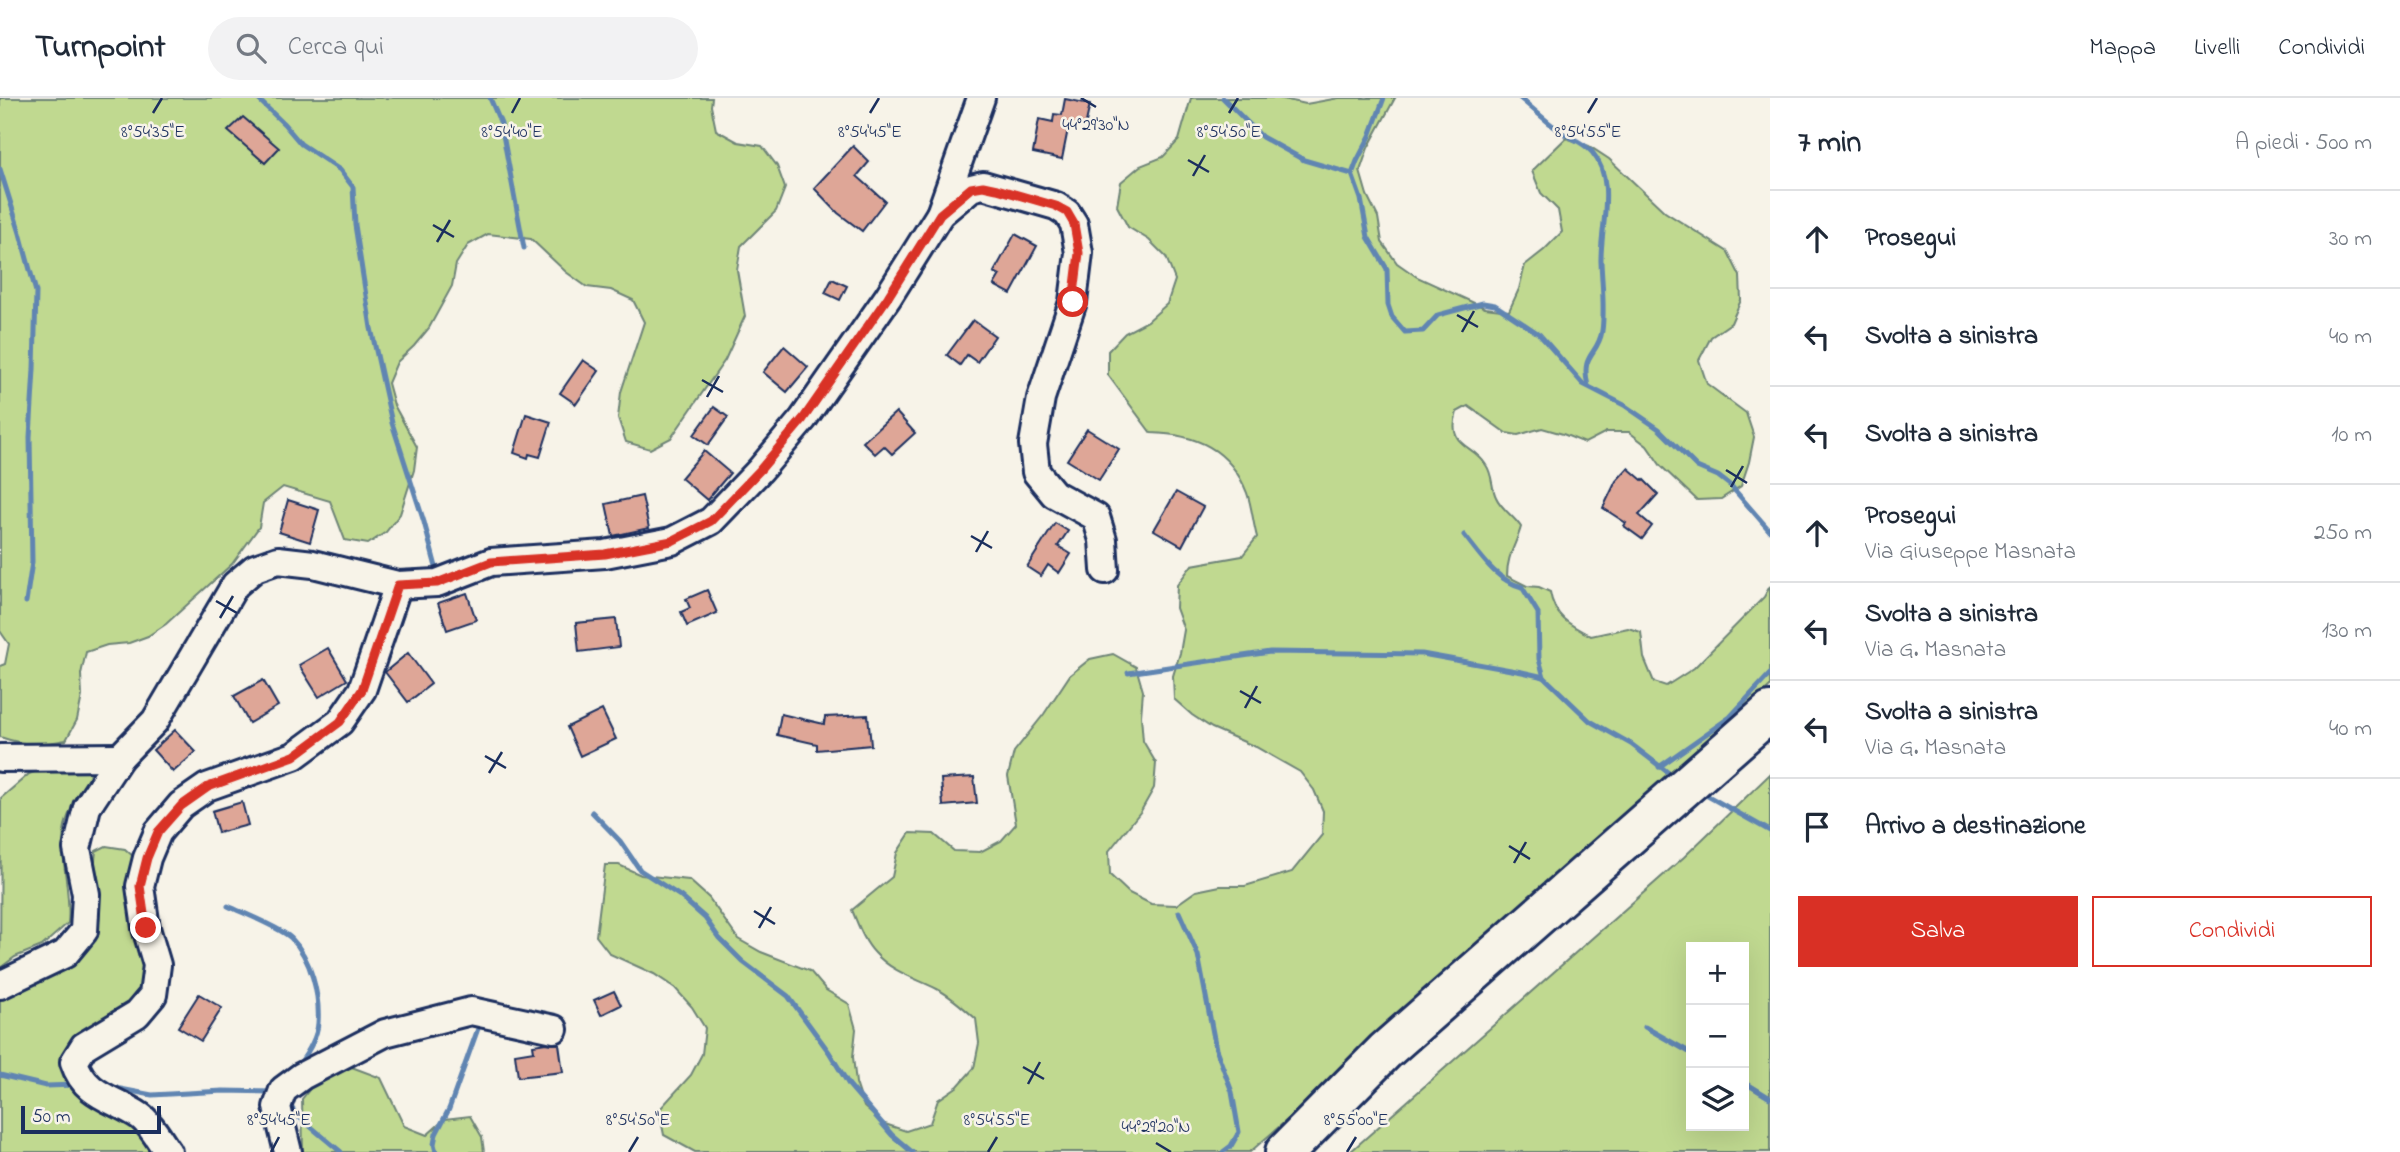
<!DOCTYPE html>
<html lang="it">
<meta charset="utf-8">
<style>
:root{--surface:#fff;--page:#f2f2f3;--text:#1f2937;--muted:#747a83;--line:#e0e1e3;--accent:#d93025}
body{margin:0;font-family:"Indie Flower",sans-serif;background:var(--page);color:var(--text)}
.controls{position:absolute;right:21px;bottom:21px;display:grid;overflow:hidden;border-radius:0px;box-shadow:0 7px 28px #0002}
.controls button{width:63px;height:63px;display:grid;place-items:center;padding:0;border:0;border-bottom:2px solid var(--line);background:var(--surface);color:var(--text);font:35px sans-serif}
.scale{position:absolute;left:21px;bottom:18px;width:140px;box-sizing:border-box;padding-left:7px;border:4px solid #1b2f5e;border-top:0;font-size:19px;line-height:24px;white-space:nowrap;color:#1b2f5e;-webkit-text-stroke:5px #f7f3e8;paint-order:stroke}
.stop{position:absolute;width:21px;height:21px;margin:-16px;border:5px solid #d93025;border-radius:50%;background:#fff}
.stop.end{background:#d93025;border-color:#fff;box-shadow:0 2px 7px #0008}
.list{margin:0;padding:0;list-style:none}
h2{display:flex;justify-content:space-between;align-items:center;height:91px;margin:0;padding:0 28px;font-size:30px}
h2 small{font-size:23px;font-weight:400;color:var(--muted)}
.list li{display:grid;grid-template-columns:46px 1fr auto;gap:21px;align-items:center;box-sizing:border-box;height:98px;padding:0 28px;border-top:2px solid var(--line)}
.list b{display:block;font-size:26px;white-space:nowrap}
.list p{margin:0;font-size:23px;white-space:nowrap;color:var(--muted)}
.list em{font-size:23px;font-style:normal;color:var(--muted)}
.actions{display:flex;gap:14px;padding:21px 28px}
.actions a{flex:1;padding:16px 0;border:2px solid var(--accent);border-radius:0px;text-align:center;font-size:24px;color:var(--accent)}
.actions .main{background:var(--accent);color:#fff}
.icon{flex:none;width:38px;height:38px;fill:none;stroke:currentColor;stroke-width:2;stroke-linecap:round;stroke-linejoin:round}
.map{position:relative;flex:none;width:1770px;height:1054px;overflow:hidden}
header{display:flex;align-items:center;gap:42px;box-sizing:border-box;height:98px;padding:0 35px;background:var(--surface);border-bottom:2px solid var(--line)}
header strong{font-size:33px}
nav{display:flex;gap:38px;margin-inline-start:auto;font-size:24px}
.search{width:490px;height:63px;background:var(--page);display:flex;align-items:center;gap:18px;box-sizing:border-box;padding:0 24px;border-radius:38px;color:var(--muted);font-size:26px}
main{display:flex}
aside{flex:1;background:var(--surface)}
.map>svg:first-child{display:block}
.green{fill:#c0d990;stroke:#6e8477;stroke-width:2;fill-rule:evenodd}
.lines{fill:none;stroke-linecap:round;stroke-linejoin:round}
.stream{stroke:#6185b2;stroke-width:5}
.building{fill:#dea697;stroke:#1b2f5e;stroke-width:2}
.minor-casing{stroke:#1b2f5e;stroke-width:32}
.highway-casing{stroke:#1b2f5e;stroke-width:44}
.minor{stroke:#f7f3e8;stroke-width:26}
.highway{stroke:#f7f3e8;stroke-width:38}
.route{stroke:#d93025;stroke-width:9}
.ticks{fill:none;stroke:#1b2f5e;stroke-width:2.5}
.ticks-label{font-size:18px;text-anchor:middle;fill:#1b2f5e;stroke:#f7f3e8;stroke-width:5;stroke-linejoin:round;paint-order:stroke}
</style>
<header>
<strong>Turnpoint</strong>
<div class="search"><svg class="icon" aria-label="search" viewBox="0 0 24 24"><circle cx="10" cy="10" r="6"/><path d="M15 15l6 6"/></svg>Cerca qui</div>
<nav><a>Mappa</a><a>Livelli</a><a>Condividi</a></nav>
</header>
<main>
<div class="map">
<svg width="1770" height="1054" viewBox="0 0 1770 1054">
<rect width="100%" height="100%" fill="#f7f3e8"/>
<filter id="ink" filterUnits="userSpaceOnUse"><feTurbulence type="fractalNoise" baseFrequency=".0143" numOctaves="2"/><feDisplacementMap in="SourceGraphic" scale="14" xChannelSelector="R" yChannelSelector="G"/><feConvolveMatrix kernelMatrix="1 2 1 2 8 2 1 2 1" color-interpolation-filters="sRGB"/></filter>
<g filter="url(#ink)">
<g class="green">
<path d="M0,0h712l-1,8 5,24 22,12 24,4 15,20 8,22 -9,23 -35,35 -4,24 8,46 -20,44 -54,78 -21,11 -24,-7 -8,-24 3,-26 23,-70 -11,-22 -22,-10 -24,-3 -21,-15 -35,-33 -43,-5 -20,11 -12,19 -4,22 -23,42 -15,18 -17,16 -9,21 6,22 23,42 -3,23 -14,44 -14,18 -18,12 -23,-4 -15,-39 -47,-14 -20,16 -4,24 -27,37 -66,60 -18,12 -19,7 -22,2 -21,7 -5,22 1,22 -5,24 -11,20c-28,5 -39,6 -66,-3v-71l5,-2 4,-20 -9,-13z"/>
<path d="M1191,0h87l28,6 33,-6h56l-27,50 -8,23 7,24 11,22 4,25 15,21 20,14 68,31 24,3 10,-22 6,-24 19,-15 18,-18 -4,-22 -17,-17 -9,-22 34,-33 23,8 20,13 56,53 63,40 12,24 1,24 -10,23 -20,14 -12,23 8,24 39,29 8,24 -5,25 -8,24 -20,13 -24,1 -36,-34 -14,-20 -18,-14h-23l-21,11 -22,-9 -21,-6 -24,7 -12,-2 -38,-27 -11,6c-11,36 16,31 29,53 7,10 5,22 10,32 5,12 18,19 25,30 -5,18 -14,28 -14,49l20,10 12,1 11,5c4,25 20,33 41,44l37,-8 13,4 3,26 10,24 12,4 28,-18 70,-71 6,-11v101l-163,155 -357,310h-555l-31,-17 -5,-25 32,-35 11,-21 3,-26 -13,-21 -17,-19 -21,-14 -44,-20 -14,-18 9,-71h14l22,10 48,5 20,18 29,41 23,13 49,19 16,19 23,14 7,25 -3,28 3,26 8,24 18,16 24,8 24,-8 8,-23 20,-14 16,-18 5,-25 -3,-24c-12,-11 -25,-23 -39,-30 -22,-11 -45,-17 -62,-36 -11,-11 -17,-29 -23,-43l40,-33 5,-24 13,-20 24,1 20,17 26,1 21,-11 15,-17 -8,-48 6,-24 30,-38 26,-39 20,-16 23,-5 23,13 7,24 -2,25 2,25 13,22 -2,25 -13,23 -32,40 1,24 19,18 22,11 25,1 20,-14 24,-5h25l47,-14 30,-37 1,-24 -9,-21 -14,-18 -44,-25 -44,-19 -20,-13 -18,-16 -1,-23 7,-23 4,-23 -8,-22 1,-23 15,-20 50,-9 15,-19c-4,-14 -5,-30 -10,-44 -17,-44 -51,-59 -96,-60l-43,-58v-24l17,-18 23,-12 19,-17 8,-24 -9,-23 -17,-17 -21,-13 -11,-21 4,-24 19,-16 23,-9 16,-17z"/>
<path d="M91,671l-1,7c-8,14 -18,28 -23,43 -11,30 5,72 1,104l-26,23 -27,11 -15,11 1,-170 28,-24 11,-4z"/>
<path d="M1770,676v378h-420l334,-295zM1691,849h53v179h-53z"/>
<polygon points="106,748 125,751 135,760 150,870 140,892 126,910 68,962 143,1033 157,1054 0,1054 0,902 86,848 96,753"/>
<polygon points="349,968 381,980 404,1028 427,1037 445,1021 470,1018 482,1039 484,1054 303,1054 302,1001 317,982"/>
</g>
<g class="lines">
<g class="stream">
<polyline points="257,0 284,26 301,46 340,72 353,89 355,127 371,230 392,325 424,424 436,469"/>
<polyline points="490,0 501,26 524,150"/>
<polyline points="1223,0 1262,39 1304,62 1352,76"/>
<polyline points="1384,0 1370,38 1357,63 1352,76 1361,101 1368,139 1387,171 1388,207 1392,219 1405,234 1423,233 1438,217 1483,205 1495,207 1539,236 1583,286 1624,307 1659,331 1697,369 1718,378 1731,388 1770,433"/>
<path d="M1520,0c13,11 27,24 41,34 11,7 22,10 31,20 25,29 8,76 9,110 1,23 4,46 1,69 -4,25 -22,22 -14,55"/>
<polyline points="0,71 20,135 36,194 34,271 30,339 32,464 26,504"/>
<path d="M1464,437c17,21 31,45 58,52l16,26 1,46 5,18"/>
<polyline points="1128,575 1270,554 1422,556 1522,574 1544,579 1590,623 1631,646 1670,676"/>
<polyline points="1659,669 1730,619 1770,576"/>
<polyline points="1706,697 1770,733"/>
<polyline points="592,714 620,743 640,772 680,798 705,820 719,840 743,864 788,898 829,954 849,987 892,1037 912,1054"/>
<path d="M228,808c17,8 51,21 63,32 20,20 29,57 27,85 -1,16 -11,31 -20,43"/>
<polyline points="1179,814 1198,857 1216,951 1232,994 1239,1034 1231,1048 1223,1054"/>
<polyline points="1645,929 1691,955"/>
<polyline points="0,977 46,988 76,987"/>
<polyline points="1744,984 1770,1000"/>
<polyline points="110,989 152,997 223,993 274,994"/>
<polyline points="287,1004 298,1018 341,1054"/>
<polyline points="436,1054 434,1046 436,1036 449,1011 480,925 478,922"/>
</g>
</g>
<g class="building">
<polygon points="1065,1 1090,6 1085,29 1069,26 1062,61 1033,55 1039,21 1053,24 1054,16 1062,17"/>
<polygon points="243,19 279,50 265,65 228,33"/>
<polygon points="853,48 869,64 857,78 885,103 862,133 838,115 814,90"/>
<polygon points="1015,136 1037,148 1011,196 994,187 1000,177 994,174"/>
<polygon points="832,181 847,188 840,202 825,195"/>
<polygon points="973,222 995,238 977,264 967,257 960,267 947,257"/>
<polygon points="784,248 808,269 787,294 763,274"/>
<polygon points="583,262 599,273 576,306 560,295"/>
<polygon points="714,309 728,319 708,347 694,337"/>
<polygon points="896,314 915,335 892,356 884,348 875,356 863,344"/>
<polygon points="526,316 551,324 540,359 529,356 528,360 514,355"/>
<polygon points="1087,331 1119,351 1099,382 1067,362"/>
<polygon points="704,353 730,375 707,402 681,380"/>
<polygon points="1628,370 1642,382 1643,381 1658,396 1639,417 1652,428 1642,441 1624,428 1626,425 1603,410 1616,383"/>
<polygon points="1176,394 1203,409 1182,448 1154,432"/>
<polygon points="642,398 649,430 613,438 606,406"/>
<polygon points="288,402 319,412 310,444 279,434"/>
<polygon points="1055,425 1068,433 1058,448 1071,456 1059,475 1048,467 1041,478 1027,469"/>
<polygon points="707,492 717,515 687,528 681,514 690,510 686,501"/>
<polygon points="467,495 476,522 447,532 438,505"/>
<polygon points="616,521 619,549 579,554 576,525"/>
<polygon points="328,550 347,582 319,599 299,567"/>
<polygon points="408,555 431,586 408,604 385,574"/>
<polygon points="263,582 278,608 249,625 234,598"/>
<polygon points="602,612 616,641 580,658 567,629"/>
<polygon points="781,616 824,626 825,619 868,617 871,647 817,652 817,646 777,637"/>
<polygon points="175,632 196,654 173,674 153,652"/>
<polygon points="974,679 977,705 943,708 941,681"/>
<polygon points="242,704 248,727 218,735 212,713"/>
<polygon points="614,893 621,907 601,917 594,902"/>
<polygon points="199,896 222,910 201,943 178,929"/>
<polygon points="546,945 559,946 563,974 518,979 515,956 534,953 533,947"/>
</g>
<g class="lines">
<g class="minor-casing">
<g id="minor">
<polyline points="940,116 971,90 983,87 1056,108 1067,115 1074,126 1079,155 1073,204 1041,300 1033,346 1036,374 1054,396 1096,419 1103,442 1105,472"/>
<polyline points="0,660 120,659"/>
<polyline points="0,887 65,856 84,833 86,796 77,751 87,709 120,659 155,623 235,487 255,470 278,462 313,466 398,487 437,485 491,464 605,456 672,443 711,423 760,372 803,321 888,199 940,116 981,0"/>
<path d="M168,1054c-8,-11 -17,-28 -28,-36 -27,-18 -55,-20 -66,-54l10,-16 53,-32 16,-19 4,-30 -11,-37 -6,-42 7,-28 11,-26 23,-27 26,-18 87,-31 46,-34 22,-32 36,-105"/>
<polyline points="288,1054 277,1009 283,992 302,978 385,935 471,913 554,931"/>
</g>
</g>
<g class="highway-casing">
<polyline id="highway" points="1285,1054 1385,953 1770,614"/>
</g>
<use href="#minor" class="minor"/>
<use href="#highway" class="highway"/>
</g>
</g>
<g class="lines" filter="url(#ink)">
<polyline class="route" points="146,830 140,788 147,760 158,734 181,708 208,689 294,658 340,624 362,592 398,487 437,485 491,464 605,456 672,443 711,423 760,372 803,321 888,199 940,116 971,90 983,88 997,91 1056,108 1067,114 1074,126 1079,155 1073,204"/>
</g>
<path class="ticks" d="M1081,0l15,9M153,15l9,-15M512,15l8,-15M870,15l9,-15M1229,15l9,-15M1588,15l9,-15M1188,62l21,12M1193,78l12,-21M433,127l21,12M437,144l13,-22M1457,217l21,12M1462,234l12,-21M702,282l21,12M707,299l12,-21M1726,372l21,13M1731,389l12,-21M971,438l21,12M976,454l12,-21M216,503l21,12M220,520l13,-22M1240,593l21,12M1245,610l12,-22M485,658l21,12M489,675l13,-21M1509,748l21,13M1514,765l12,-21M754,813l21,13M759,830l12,-21M1023,969l21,12M1028,986l12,-22M1156,1045l15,9M271,1054l8,-15M629,1054l9,-15M988,1054l9,-15M1347,1054l9,-15"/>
<g class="ticks-label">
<text x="1096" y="32">44°29'30"N</text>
<text x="153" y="39">8°54'35"E</text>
<text x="512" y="39">8°54'40"E</text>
<text x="870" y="39">8°54'45"E</text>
<text x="1229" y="39">8°54'50"E</text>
<text x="1588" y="39">8°54'55"E</text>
<text x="279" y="1027">8°54'45"E</text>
<text x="638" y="1027">8°54'50"E</text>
<text x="997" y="1027">8°54'55"E</text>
<text x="1356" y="1027">8°55'00"E</text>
<text x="1156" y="1034">44°29'20"N</text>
</g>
</svg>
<div class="controls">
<button>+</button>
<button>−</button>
<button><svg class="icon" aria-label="layers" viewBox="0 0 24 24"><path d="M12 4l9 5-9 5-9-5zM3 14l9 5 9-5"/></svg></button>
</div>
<div class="scale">50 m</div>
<div class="stop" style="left:1073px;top:204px"></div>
<div class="stop end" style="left:146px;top:830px"></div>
</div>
<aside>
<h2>7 min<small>A piedi · 500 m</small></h2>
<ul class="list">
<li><svg class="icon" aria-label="ahead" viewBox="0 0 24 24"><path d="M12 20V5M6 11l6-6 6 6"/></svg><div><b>Prosegui</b></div><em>30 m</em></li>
<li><svg class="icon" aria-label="left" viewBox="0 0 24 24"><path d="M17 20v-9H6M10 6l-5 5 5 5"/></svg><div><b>Svolta a sinistra</b></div><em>40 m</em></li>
<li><svg class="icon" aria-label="left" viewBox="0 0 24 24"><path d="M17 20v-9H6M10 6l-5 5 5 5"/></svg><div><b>Svolta a sinistra</b></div><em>10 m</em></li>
<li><svg class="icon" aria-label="ahead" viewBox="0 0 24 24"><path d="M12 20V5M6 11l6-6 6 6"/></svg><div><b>Prosegui</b><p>Via Giuseppe Masnata</p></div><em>250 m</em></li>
<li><svg class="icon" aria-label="left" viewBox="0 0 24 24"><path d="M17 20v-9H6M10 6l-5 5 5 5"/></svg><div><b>Svolta a sinistra</b><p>Via G. Masnata</p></div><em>130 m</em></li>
<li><svg class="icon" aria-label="left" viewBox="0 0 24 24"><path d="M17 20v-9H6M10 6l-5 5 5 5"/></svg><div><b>Svolta a sinistra</b><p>Via G. Masnata</p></div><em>40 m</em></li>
<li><svg class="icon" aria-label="arrive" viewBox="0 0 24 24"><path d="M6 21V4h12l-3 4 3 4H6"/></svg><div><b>Arrivo a destinazione</b></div></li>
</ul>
<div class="actions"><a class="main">Salva</a><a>Condividi</a></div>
</aside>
</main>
